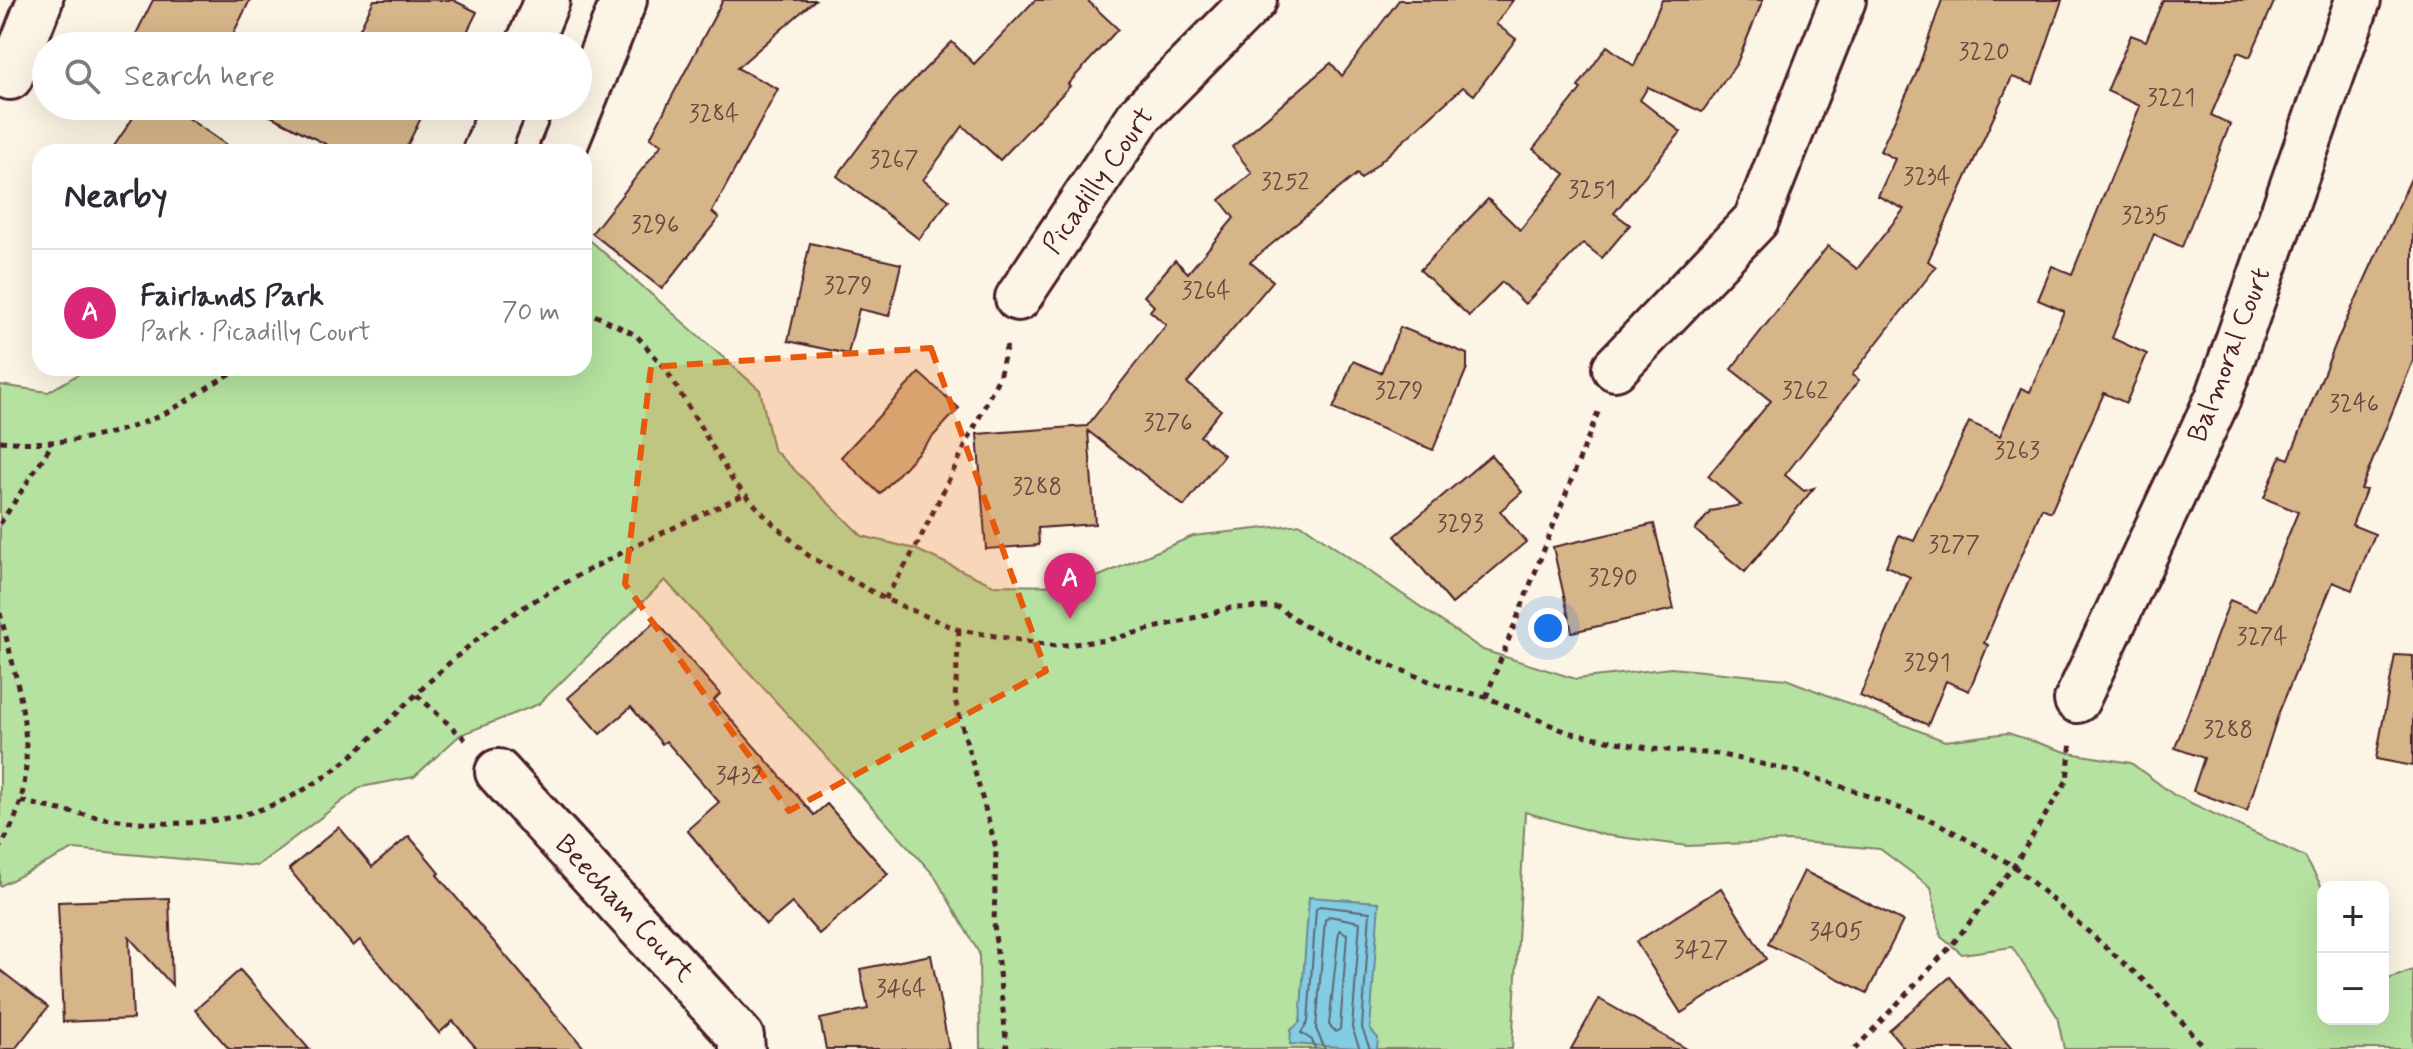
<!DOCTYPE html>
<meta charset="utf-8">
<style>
:root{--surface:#fff;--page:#f7f7f7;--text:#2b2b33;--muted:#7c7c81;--line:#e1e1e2;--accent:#db2777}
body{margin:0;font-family:Mynerve,sans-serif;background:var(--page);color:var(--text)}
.controls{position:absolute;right:24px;bottom:24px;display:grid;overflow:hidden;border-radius:16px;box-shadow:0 8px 32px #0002}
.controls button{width:72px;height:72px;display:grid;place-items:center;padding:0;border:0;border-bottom:2px solid var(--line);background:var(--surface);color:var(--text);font:40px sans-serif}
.you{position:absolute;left:1548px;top:628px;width:28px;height:28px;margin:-20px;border:6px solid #fff;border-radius:50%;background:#1a73e8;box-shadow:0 0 0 12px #1a73e833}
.badge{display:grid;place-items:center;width:52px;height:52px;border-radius:50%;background:var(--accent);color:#fff;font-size:26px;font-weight:700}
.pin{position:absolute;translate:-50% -66px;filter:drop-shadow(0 2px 4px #0008)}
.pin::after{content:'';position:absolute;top:42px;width:28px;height:24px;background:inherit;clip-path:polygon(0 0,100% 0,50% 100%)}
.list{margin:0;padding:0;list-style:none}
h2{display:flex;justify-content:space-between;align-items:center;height:104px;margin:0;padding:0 32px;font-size:34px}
h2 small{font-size:26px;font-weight:400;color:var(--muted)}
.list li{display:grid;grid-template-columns:52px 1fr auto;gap:24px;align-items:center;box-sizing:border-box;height:128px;padding:0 32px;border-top:2px solid var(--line)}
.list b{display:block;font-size:30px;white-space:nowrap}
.list p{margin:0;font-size:26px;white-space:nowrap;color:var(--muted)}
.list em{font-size:26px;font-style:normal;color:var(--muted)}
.icon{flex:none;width:44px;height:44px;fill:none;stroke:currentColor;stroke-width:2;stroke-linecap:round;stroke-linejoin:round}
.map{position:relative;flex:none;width:2413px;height:1049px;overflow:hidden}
.search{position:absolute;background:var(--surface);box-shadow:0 8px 32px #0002;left:32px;top:32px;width:560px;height:88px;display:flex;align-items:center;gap:20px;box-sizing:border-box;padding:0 28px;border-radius:44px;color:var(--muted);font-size:30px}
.panel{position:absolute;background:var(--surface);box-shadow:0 8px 32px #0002;left:32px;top:144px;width:560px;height:232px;border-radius:24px}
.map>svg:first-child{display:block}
.green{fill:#b5e2a0;stroke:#808066;stroke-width:2}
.water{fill:#82cde3;stroke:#6c8799;stroke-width:2}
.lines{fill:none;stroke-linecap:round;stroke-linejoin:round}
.shore{stroke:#606575;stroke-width:2}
.building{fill:#d6b689;stroke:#4a1f2b;stroke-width:2}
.street-casing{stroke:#4a1f2b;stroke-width:50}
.path{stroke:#4a1f2b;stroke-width:5;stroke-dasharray:6 6;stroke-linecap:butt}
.street{stroke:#fcf5e5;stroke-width:44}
.marked{fill:#e8590c;fill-opacity:0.2;stroke:#e8590c;stroke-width:6;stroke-dasharray:16 10;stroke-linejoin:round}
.labels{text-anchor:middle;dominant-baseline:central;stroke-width:8;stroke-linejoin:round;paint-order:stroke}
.number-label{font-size:24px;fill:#6d4542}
.street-label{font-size:28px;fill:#4a1f2b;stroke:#fcf5e5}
</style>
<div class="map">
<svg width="2413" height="1049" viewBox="0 0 2413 1049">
<rect width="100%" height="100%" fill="#fcf5e5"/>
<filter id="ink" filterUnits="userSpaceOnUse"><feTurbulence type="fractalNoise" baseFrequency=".0125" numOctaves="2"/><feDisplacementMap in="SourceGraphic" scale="16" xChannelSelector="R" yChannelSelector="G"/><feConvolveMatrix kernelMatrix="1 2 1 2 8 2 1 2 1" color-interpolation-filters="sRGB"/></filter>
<g filter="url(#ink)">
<polygon class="green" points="584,235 760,390 773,449 862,536 915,549 993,585 1076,586 1193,536 1301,524 1483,650 1576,679 1671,668 1786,679 1945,741 2008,733 2069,753 2131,763 2174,795 2305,857 2323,889 2323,1019 2383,1019 2383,981 2413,970 2413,1049 2064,1049 2057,1016 2012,947 1962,954 1941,937 1931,887 1880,849 1788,841 1688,846 1604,835 1525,812 1512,1049 980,1049 979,953 934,875 665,580 539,704 460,735 414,777 361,787 257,866 74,849 0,886 0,385 48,392 89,368 584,368"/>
<polygon class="water" points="1309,897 1379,902 1370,1029 1378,1038 1377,1049 1290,1044 1291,1030 1300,1022"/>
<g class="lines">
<g class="shore">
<polygon points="1339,930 1347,934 1340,1029 1336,1032 1329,1025"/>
<polyline points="1315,1049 1312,1040 1301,1033 1308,1022 1316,909 1320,906 1370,912 1362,1028 1370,1049"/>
<polyline points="1325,1049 1316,1029 1325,920 1329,916 1360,922 1352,1028 1360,1049"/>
</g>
</g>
<g class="building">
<polygon points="153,0 250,0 227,46 130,46"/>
<polygon points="374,0 453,0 477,12 460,46 351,46"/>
<polygon points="723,0 815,0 737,68 778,89 712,212 719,218 662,289 592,233 662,144 650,138"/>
<polygon points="1035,0 1087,0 1118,29 1068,84 1070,86 1000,160 963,126 923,180 949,200 919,239 837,176 894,100 952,42 974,64"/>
<polygon points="1399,0 1513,0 1496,24 1516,39 1474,95 1463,87 1361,179 1357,174 1250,262 1273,281 1187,383 1221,410 1200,436 1224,455 1184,506 1088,431 1095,524 1038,528 1039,545 986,549 977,434 1087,426 1166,325 1150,311 1154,306 1144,296 1175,260 1188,273 1234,218 1220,200 1252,173 1232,147 1331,63 1342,76"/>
<polygon points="1662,0 1763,0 1737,63 1702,112 1648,87 1640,100 1681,132 1614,213 1630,225 1602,258 1583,243 1525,304 1502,282 1469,316 1420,270 1488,199 1520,230 1565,174 1533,149 1581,89 1578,87 1607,46 1634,66"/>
<polygon points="1942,0 2062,0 2033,84 2012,77 1928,261 1936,267 1852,375 1859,380 1785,475 1804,491 1814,488 1745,572 1695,530 1711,511 1741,505 1708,476 1771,401 1731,369 1828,246 1857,269 1904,209 1878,196 1895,159 1880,151 1916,74"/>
<polygon points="2163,0 2275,0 2250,57 2238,52 2211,115 2230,124 2182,247 2154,234 2112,338 2147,354 2126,403 2104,393 2051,512 2042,508 1984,643 1988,645 1969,691 1946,681 1928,725 1860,696 1910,577 1886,566 1899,535 1914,541 1969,422 2000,436 2021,388 2030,392 2064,311 2038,300 2052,266 2072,274 2140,106 2107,91 2131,35 2146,41"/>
<polygon points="141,106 170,106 237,152 110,152"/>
<polygon points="251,106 427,106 404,152 341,152"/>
<polygon points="2413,174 2413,361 2361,489 2366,490 2352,525 2375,534 2352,590 2333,582 2279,712 2247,811 2193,791 2204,758 2175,748 2230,600 2256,611 2270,580 2298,512 2264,498 2281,456 2289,459 2336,343"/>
<polygon points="810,243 901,264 889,316 859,309 848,354 788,341"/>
<polygon points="1400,327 1467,354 1467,368 1433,450 1333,409 1353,361 1381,373"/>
<polygon points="919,373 959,408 880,494 841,457"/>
<polygon points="1491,455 1522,492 1500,511 1526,542 1452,604 1395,536"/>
<polygon points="1654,524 1674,609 1572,632 1553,547"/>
<polygon points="656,621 720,694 714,700 814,815 827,804 888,874 819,934 792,903 766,925 687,830 719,802 666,741 662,744 631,707 600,734 568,698"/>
<polygon points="2395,655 2413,656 2413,766 2376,759"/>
<polygon points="339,827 372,867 409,836 440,873 437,875 585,1049 477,1049 453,1021 439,1033 360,940 353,946 289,869"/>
<polygon points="1804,871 1903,921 1867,993 1768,944"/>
<polygon points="1721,888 1766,959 1681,1013 1636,942"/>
<polygon points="169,898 172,985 129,937 133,1019 63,1022 58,902"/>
<polygon points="931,955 949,1049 826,1049 820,1019 868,1009 860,969"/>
<polygon points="0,970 48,1007 15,1049 0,1049"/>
<polygon points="240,970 309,1049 229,1049 195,1010"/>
<polygon points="1950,977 2012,1049 1905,1049 1889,1030"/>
<polygon points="1599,999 1687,1049 1571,1049"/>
</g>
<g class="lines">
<g class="street-casing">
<g id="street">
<polyline points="528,46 547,0"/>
<polyline points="10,77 40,0"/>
<polyline points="485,152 504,106"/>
<polyline points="562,152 624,0"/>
<polyline points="1018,298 1140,115 1254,0"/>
<polyline points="1615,368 1756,220 1843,0"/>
<polyline points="2077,700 2218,398 2358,0"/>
<polyline points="498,772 741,1037 742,1049"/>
</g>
</g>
<g class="path">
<polyline points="584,310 636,335 665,368 733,481 765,516 809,556 885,599 959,630 1056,646 1108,640 1231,608 1278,607 1305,626 1374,659 1439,685 1486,697 1567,732 1653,749 1718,754 1797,772 1855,791 1936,822 2014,866 2153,989 2206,1049"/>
<path d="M0,441c53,5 107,-2 157,-24 30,-13 55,-36 86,-49"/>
<polyline points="0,524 52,444"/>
<polyline points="885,599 915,549 999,377 1008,341"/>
<path d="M0,613c19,77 48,162 0,234"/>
<polyline points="959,630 955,700 996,848 994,924 1007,1049"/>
<polyline points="417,695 469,743"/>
<polyline points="1486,697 1600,407"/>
<path d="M21,801c120,29 227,43 328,-43 51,-44 94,-96 149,-134 78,-53 163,-90 247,-130"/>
<polyline points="1855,1049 1951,946 2014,866 2067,780 2071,741"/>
</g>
<use href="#street" class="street"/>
</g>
</g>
<path class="marked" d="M931,348l115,323 -257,140 -164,-227 26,-217z"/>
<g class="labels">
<g class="number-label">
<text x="1984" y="52">3220</text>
<text x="2171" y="98">3221</text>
<text x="714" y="114">3284</text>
<text x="894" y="160">3267</text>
<text x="1927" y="177">3234</text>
<text x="1285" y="182">3252</text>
<text x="1592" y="190">3251</text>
<text x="2145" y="216">3235</text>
<text x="655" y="225">3296</text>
<text x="848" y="286">3279</text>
<text x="1206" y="291">3264</text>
<text x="1399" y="391">3279</text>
<text x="1805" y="391">3262</text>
<text x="2354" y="404">3246</text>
<text x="1168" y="423">3276</text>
<text x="2017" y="451">3263</text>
<text x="1037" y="487">3288</text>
<text x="1460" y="524">3293</text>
<text x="1954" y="545">3277</text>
<text x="1613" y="578">3290</text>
<text x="2262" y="637">3274</text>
<text x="1927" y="663">3291</text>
<text x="2228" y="730">3288</text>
<text x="739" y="776">3432</text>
<text x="1836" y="932">3405</text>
<text x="1701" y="950">3427</text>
<text x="901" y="989">3464</text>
</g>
<g class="street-label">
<text transform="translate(1099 181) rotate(-55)">Picadilly Court</text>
<text transform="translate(2230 355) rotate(-69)">Balmoral Court</text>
<text transform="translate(624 909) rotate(47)">Beecham Court</text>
</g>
</g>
</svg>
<div class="controls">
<button>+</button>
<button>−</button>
</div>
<div class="you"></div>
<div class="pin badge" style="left:1070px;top:619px">A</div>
<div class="search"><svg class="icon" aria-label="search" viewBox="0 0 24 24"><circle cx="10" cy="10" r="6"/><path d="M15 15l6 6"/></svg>Search here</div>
<section class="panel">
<h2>Nearby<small></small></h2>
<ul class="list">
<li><span class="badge">A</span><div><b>Fairlands Park</b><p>Park · Picadilly Court</p></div><em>70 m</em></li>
</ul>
</section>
</div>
